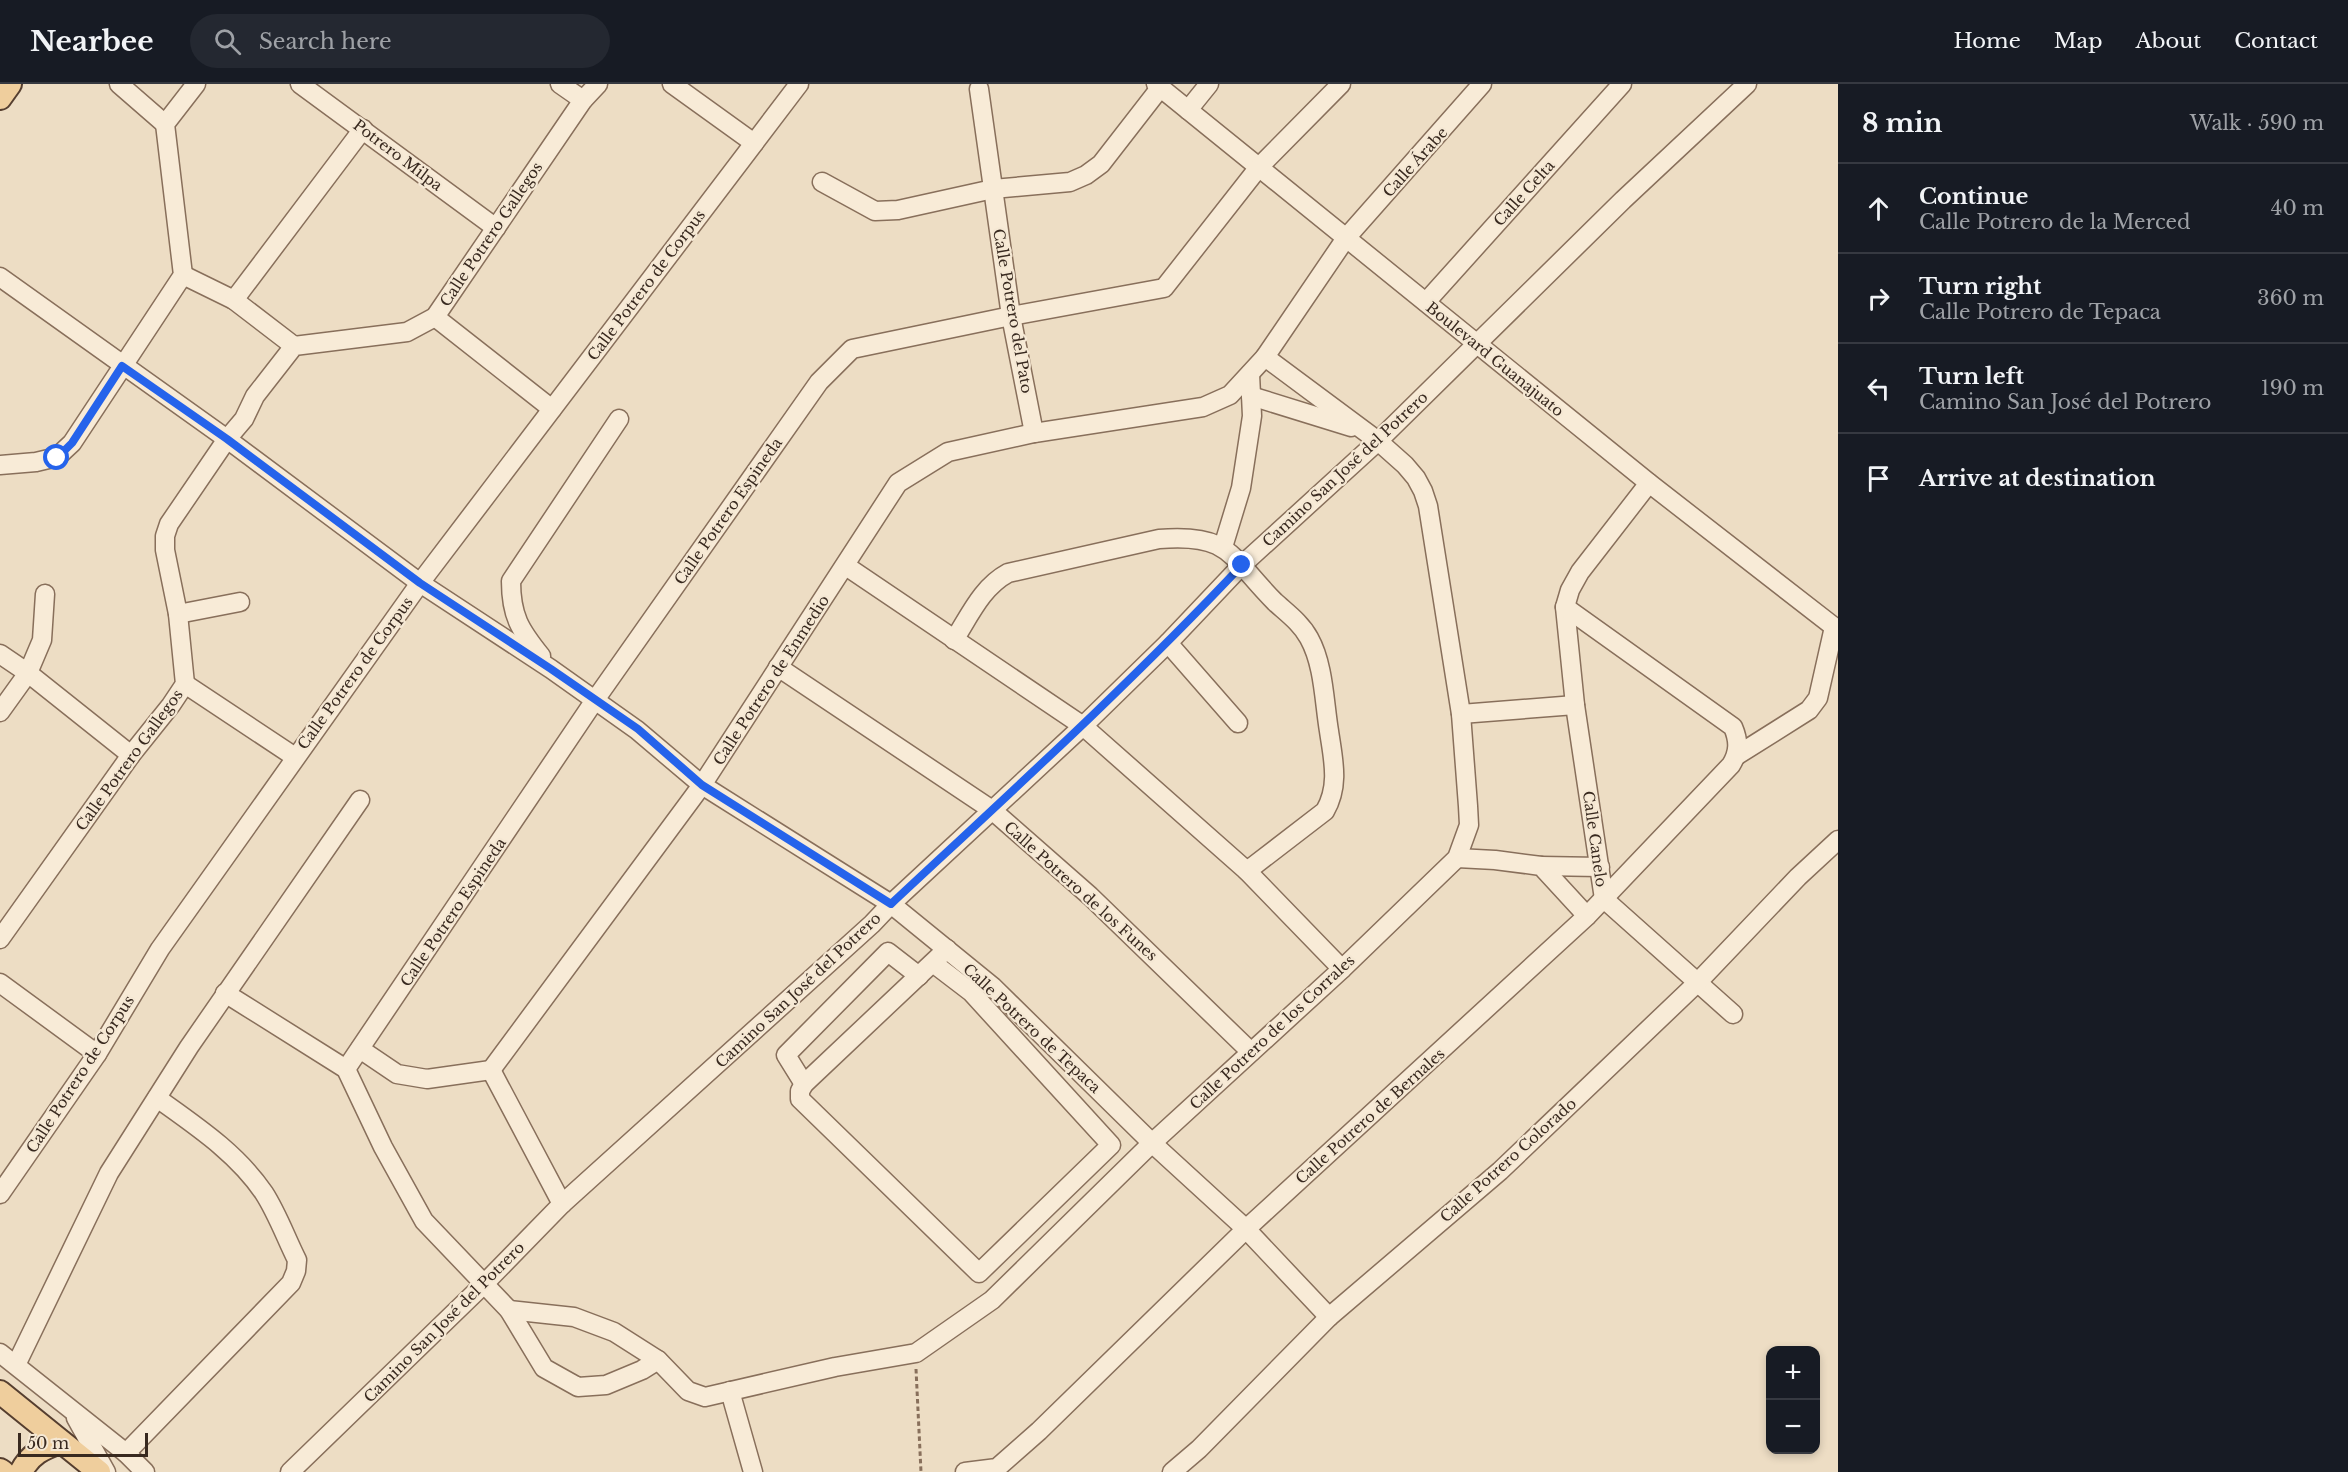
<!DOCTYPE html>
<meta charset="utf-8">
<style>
:root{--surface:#171b24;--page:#242831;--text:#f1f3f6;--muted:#9ea1a6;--line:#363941}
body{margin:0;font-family:"Libre Baskerville",serif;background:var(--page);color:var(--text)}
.controls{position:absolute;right:18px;bottom:18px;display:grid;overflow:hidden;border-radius:12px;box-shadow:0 3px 9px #0003}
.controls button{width:54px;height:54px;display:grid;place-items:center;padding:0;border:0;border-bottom:2px solid var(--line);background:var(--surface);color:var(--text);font:30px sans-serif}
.scale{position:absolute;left:18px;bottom:15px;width:130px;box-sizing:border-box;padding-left:6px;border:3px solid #38291f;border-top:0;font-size:16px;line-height:21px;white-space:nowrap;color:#38291f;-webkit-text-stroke:4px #f5e8d4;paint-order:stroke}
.stop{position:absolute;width:18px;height:18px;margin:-14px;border:4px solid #2563eb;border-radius:50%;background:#fff}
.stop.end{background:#2563eb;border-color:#fff;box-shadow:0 2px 6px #0008}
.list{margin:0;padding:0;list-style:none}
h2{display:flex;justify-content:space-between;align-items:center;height:78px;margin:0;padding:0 24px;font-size:26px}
h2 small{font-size:20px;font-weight:400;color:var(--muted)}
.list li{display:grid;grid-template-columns:39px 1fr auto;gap:18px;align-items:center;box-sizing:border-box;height:90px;padding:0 24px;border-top:2px solid var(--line)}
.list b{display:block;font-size:22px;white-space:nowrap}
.list p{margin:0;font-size:20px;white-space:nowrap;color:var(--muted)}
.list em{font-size:20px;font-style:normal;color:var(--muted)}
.icon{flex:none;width:33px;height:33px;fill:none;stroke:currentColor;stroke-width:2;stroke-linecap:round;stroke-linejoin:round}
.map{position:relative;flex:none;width:1838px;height:1388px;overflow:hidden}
header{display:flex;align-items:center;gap:36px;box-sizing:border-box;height:84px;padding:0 30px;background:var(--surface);border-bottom:2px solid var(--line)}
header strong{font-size:28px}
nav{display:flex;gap:33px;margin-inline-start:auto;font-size:21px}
.search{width:420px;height:54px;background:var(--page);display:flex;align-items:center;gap:15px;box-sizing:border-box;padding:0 21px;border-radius:33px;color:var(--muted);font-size:22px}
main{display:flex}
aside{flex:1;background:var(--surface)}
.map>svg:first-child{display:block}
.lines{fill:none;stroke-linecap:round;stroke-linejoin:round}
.minor-casing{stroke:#886f5b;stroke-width:21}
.major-casing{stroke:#553e2f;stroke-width:26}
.path{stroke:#886f5b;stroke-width:3;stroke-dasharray:4.5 3;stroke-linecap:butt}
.minor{stroke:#f8ebd7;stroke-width:18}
.major{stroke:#efce9d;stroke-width:22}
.route{stroke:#2563eb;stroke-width:8}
.labels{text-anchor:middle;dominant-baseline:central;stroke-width:4.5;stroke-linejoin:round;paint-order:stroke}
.street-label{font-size:15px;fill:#38291f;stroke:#f5e8d4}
</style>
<header>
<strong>Nearbee</strong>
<div class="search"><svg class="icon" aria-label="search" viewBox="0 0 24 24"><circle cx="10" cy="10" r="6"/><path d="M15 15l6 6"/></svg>Search here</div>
<nav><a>Home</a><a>Map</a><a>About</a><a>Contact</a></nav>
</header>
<main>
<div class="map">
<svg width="1838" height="1388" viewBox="0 0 1838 1388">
<rect width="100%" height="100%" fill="#edddc4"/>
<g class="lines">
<g class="minor-casing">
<g id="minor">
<polyline points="119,0 165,40"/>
<polyline points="300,0 496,144"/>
<polyline points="560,0 583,16"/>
<polyline points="672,0 754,59"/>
<polyline points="1156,0 1649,399 1838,546"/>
<polyline points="979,5 1011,232 1034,349"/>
<polyline points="1188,26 1209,0"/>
<polyline points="822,98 875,127 898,126 993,105 1070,98 1086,91 1101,80 1160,4"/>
<polyline points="183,191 234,216 294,262"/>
<polyline points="0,193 227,355 420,499 551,585 637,646 702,701 891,820 993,903 1152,1059 1246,1145 1329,1233"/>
<polyline points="234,216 363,45"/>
<polyline points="1426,218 1622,0"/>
<polyline points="435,233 552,325"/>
<polyline points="1251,312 1351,343"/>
<polyline points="0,381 36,378 57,373 72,359 183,191 165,40 196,0"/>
<polyline points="1649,399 1580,488 1570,506 1565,523 1575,621 1604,815 1733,930"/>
<polyline points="1223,463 1241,404 1252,332 1250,290"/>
<polyline points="846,482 1083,642 1247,787 1342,885"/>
<polyline points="178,530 240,518"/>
<path d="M954,556c16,-25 28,-53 54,-67l151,-34c72,-6 71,18 116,63 12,11 26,21 34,36 15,27 15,63 20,93 4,28 11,54 -4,80l-78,60"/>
<polyline points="1168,559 1238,639"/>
<polyline points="0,570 28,589 131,671"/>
<path d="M541,572c-21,-26 -30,-40 -30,-75l108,-162"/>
<polyline points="778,583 992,726 1090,812 1251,968"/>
<polyline points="185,600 295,673"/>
<polyline points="0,628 28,589 42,556 45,510"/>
<polyline points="1461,630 1575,621"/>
<polyline points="1736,672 1809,626 1818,614 1834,543"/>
<polyline points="1457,774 1495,776 1541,782 1587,832"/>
<polyline points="1541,782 1600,783"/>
<polyline points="0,855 131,671 171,621 185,600 178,530 165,466 165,452 169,440 227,355 244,335 255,312 294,262 407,248 435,233 583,16 598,0"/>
<polyline points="933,879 971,908 1111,1061 979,1189 800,1015 800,1007 804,1000 947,865"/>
<polyline points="0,899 97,970"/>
<polyline points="225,909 346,985 383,1063 424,1137 509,1226 544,1284 578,1303 606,1301 642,1286 658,1276"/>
<polyline points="360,965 397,990 427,995 491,986"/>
<polyline points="346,985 595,616 819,298 852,265 1011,232 1164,204 1259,83 1341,0"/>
<polyline points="491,986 702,701 898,399 948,368 1034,349 1203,323 1230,311 1265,273 1346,154 1482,0"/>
<polyline points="491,986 562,1120"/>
<polyline points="804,1000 786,971 888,868 919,892"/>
<polyline points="0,1110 97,970 160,865 420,499 799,0"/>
<polyline points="509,1226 574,1233 614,1248 658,1276 688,1307 705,1313 835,1283 916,1269 992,1216 1152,1059 1342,885 1457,774 1469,741 1468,722 1461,630 1428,422 1423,407 1416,394 1405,381 1378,357 1265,273"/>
<polyline points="0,1269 126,1369 145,1388"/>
<polyline points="16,1281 109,1089 189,963 360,716"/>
<polyline points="730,1307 753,1388"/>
<polyline points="76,1334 106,1388"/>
<path d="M126,1369l165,-170 5,-12 1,-11c-11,-22 -20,-47 -33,-67 -27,-40 -68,-67 -107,-95"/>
<polyline points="290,1388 483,1201 562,1120 872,840 891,820 1083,642 1168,559 1242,481 1378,357 1623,116 1747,0"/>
<path d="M965,1388l32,-4 42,-37 207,-202 341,-313 144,-151c8,-13 8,-24 2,-38l-168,-120"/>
<polyline points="1172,1388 1199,1365 1329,1233 1500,1087 1697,899 1798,793 1838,756"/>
</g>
</g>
<g class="major-casing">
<g id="major">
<polyline points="0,14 10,0"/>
<polyline points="0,1308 99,1388"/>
<polyline points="0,1386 3,1388"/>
<path d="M21,1388c9,-18 22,-24 40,-30"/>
</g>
</g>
<polyline class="path" points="916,1285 921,1388"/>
<use href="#minor" class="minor"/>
<use href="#major" class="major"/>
</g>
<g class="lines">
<path class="route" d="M57,374l15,-15 50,-77 105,73 193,144 131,86 87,60 64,56 189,119c119,-111 239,-220 351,-339"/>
</g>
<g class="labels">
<g class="street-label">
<text transform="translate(398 71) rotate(37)">Potrero Milpa</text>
<text transform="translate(1415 78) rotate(-48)">Calle Árabe</text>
<text transform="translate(1524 109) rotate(-48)">Calle Celta</text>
<text transform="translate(491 150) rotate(-56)">Calle Potrero Gallegos</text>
<text transform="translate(646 201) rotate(-53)">Calle Potrero de Corpus</text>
<text transform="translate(1013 227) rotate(80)">Calle Potrero del Pato</text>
<text transform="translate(1495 275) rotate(39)">Boulevard Guanajuato</text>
<text transform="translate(1345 385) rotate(-43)">Camino San José del Potrero</text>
<text transform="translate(728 427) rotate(-55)">Calle Potrero Espineda</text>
<text transform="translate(355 589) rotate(-54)">Calle Potrero de Corpus</text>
<text transform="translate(771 596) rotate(-57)">Calle Potrero de Enmedio</text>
<text transform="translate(129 676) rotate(-54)">Calle Potrero Gallegos</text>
<text transform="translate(1595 755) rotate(82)">Calle Canelo</text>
<text transform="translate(1081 807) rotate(42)">Calle Potrero de los Funes</text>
<text transform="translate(453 828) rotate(-56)">Calle Potrero Espineda</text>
<text transform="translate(798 906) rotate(-43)">Camino San José del Potrero</text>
<text transform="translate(1032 944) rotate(43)">Calle Potrero de Tepaca</text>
<text transform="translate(1272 948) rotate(-43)">Calle Potrero de los Corrales</text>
<text transform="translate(80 990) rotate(-57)">Calle Potrero de Corpus</text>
<text transform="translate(1370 1032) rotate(-42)">Calle Potrero de Bernales</text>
<text transform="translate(1508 1076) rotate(-42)">Calle Potrero Colorado</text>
<text transform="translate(444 1238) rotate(-45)">Camino San José del Potrero</text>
</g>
</g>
</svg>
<div class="controls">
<button>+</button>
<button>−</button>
</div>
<div class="scale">50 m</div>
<div class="stop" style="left:57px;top:374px"></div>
<div class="stop end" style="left:1242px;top:481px"></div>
</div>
<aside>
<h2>8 min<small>Walk · 590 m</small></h2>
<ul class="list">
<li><svg class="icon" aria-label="ahead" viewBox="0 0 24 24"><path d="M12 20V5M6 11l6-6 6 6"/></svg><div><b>Continue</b><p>Calle Potrero de la Merced</p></div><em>40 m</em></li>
<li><svg class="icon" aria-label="right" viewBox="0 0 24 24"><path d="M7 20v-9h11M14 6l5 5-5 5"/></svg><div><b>Turn right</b><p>Calle Potrero de Tepaca</p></div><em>360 m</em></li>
<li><svg class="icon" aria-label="left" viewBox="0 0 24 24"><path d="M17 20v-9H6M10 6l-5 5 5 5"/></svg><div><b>Turn left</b><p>Camino San José del Potrero</p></div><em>190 m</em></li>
<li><svg class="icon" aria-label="arrive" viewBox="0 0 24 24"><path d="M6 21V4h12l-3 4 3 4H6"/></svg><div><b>Arrive at destination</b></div></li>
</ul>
</aside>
</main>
